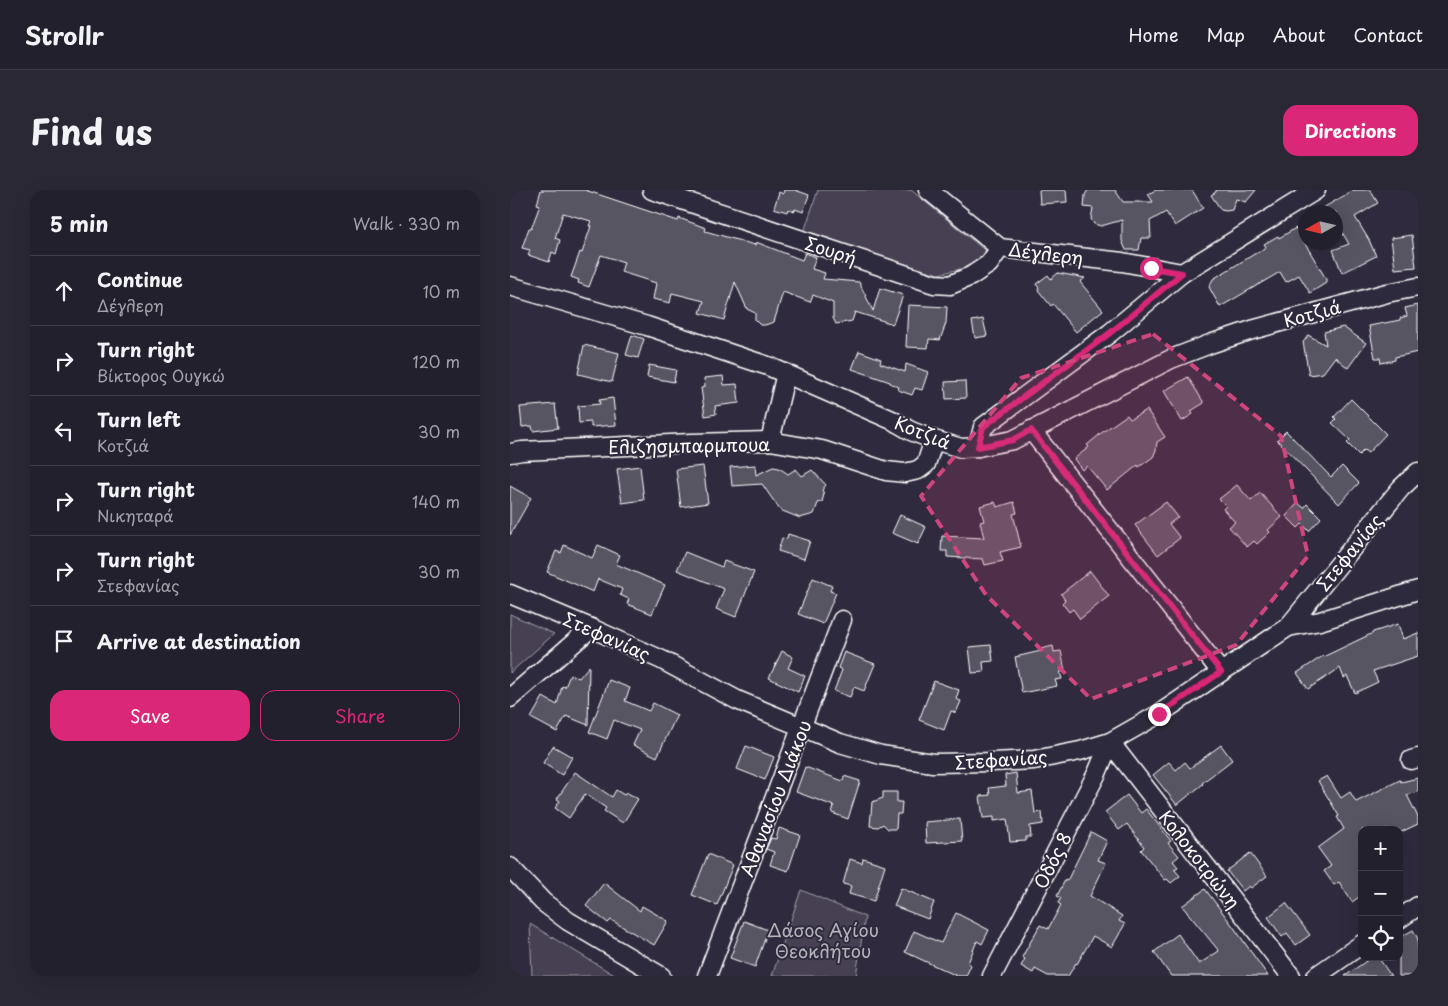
<!DOCTYPE html>
<meta charset="utf-8">
<style>
:root{--surface:#23202e;--page:#2b2836;--text:#f1f3f6;--muted:#a3a3aa;--line:#403e4a;--accent:#db2777}
body{margin:0;font-family:"Playpen Sans",sans-serif;background:var(--page);color:var(--text)}
.controls{position:absolute;right:15px;bottom:15px;display:grid;overflow:hidden;border-radius:10px;box-shadow:0 5px 20px #0002}
.controls button{width:45px;height:45px;display:grid;place-items:center;padding:0;border:0;border-bottom:1px solid var(--line);background:var(--surface);color:var(--text);font:25px sans-serif}
.compass{position:absolute;left:788px;top:15px;width:45px;height:45px;border-radius:50%;background:var(--surface);box-shadow:0 5px 20px #0002;rotate:262deg}
.stop{position:absolute;width:15px;height:15px;margin:-11px;border:4px solid #db2777;border-radius:50%;background:#fff}
.stop.end{background:#db2777;border-color:#fff;box-shadow:0 1px 5px #0008}
.list{margin:0;padding:0;list-style:none}
h2{display:flex;justify-content:space-between;align-items:center;height:65px;margin:0;padding:0 20px;font-size:21px}
h2 small{font-size:16px;font-weight:400;color:var(--muted)}
.list li{display:grid;grid-template-columns:32px 1fr auto;gap:15px;align-items:center;box-sizing:border-box;height:70px;padding:0 20px;border-top:1px solid var(--line)}
.list b{display:block;font-size:19px;white-space:nowrap}
.list p{margin:0;font-size:16px;white-space:nowrap;color:var(--muted)}
.list em{font-size:16px;font-style:normal;color:var(--muted)}
.actions{display:flex;gap:10px;padding:15px 20px}
.actions a{flex:1;padding:11px 0;border:1px solid var(--accent);border-radius:15px;text-align:center;font-size:18px;color:var(--accent)}
.actions .main{background:var(--accent);color:#fff}
.icon{flex:none;width:28px;height:28px;fill:none;stroke:currentColor;stroke-width:2;stroke-linecap:round;stroke-linejoin:round}
.map{position:relative;flex:none;width:908px;height:786px;overflow:hidden;border-radius:15px}
header{display:flex;align-items:center;gap:30px;box-sizing:border-box;height:70px;padding:0 25px;background:var(--surface);border-bottom:1px solid var(--line)}
header strong{font-size:24px}
nav{display:flex;gap:28px;margin-inline-start:auto;font-size:18px}
.intro{display:flex;align-items:center;justify-content:space-between;box-sizing:border-box;height:120px;padding:0 30px}
h1{margin:0;font-size:35px}
.button{padding:12px 22px;border-radius:15px;background:var(--accent);color:#fff;font-size:18px;font-weight:700}
main{display:flex;gap:30px;padding:0 30px}
aside{flex:1;background:var(--surface);border-radius:15px;box-shadow:0 5px 20px #0002}
.map>svg:first-child{display:block}
.green{fill:#464152;stroke:#a2a0a8}
.building{fill:#595564;stroke:#fff}
.lines{fill:none;stroke-linecap:round;stroke-linejoin:round}
.street-casing{stroke:#fff;stroke-width:21}
.street{stroke:#2f2a3d;stroke-width:18}
.route{stroke:#db2777;stroke-width:6}
.marked{fill:#ce467c;fill-opacity:0.2;stroke:#ce467c;stroke-width:4;stroke-dasharray:10 6;stroke-linejoin:round}
.labels{text-anchor:middle;dominant-baseline:central;stroke-width:4;stroke-linejoin:round;paint-order:stroke}
.street-label{font-size:18px;fill:#fff;stroke:#2f2a3d}
.park-label{font-size:18px;fill:#b5b3ba;stroke:#2f2a3d}
</style>
<header>
<strong>Strollr</strong>
<nav><a>Home</a><a>Map</a><a>About</a><a>Contact</a></nav>
</header>
<div class="intro"><h1>Find us</h1><a class="button">Directions</a></div>
<main>
<aside>
<h2>5 min<small>Walk · 330 m</small></h2>
<ul class="list">
<li><svg class="icon" aria-label="ahead" viewBox="0 0 24 24"><path d="M12 20V5M6 11l6-6 6 6"/></svg><div><b>Continue</b><p>Δέγλερη</p></div><em>10 m</em></li>
<li><svg class="icon" aria-label="right" viewBox="0 0 24 24"><path d="M7 20v-9h11M14 6l5 5-5 5"/></svg><div><b>Turn right</b><p>Βίκτορος Ουγκώ</p></div><em>120 m</em></li>
<li><svg class="icon" aria-label="left" viewBox="0 0 24 24"><path d="M17 20v-9H6M10 6l-5 5 5 5"/></svg><div><b>Turn left</b><p>Κοτζιά</p></div><em>30 m</em></li>
<li><svg class="icon" aria-label="right" viewBox="0 0 24 24"><path d="M7 20v-9h11M14 6l5 5-5 5"/></svg><div><b>Turn right</b><p>Νικηταρά</p></div><em>140 m</em></li>
<li><svg class="icon" aria-label="right" viewBox="0 0 24 24"><path d="M7 20v-9h11M14 6l5 5-5 5"/></svg><div><b>Turn right</b><p>Στεφανίας</p></div><em>30 m</em></li>
<li><svg class="icon" aria-label="arrive" viewBox="0 0 24 24"><path d="M6 21V4h12l-3 4 3 4H6"/></svg><div><b>Arrive at destination</b></div></li>
</ul>
<div class="actions"><a class="main">Save</a><a>Share</a></div>
</aside>
<div class="map">
<svg width="908" height="786" viewBox="0 0 908 786">
<rect width="100%" height="100%" fill="#2f2a3d"/>
<filter id="ink" filterUnits="userSpaceOnUse"><feTurbulence type="fractalNoise" baseFrequency=".02" numOctaves="2"/><feDisplacementMap in="SourceGraphic" scale="10" xChannelSelector="R" yChannelSelector="G"/><feConvolveMatrix kernelMatrix="1 2 1 2 8 2 1 2 1" color-interpolation-filters="sRGB"/></filter>
<g filter="url(#ink)">
<g class="green">
<polygon points="308,0 401,0 478,63 454,78 429,84 395,75 294,42"/>
<polygon points="0,424 44,444 0,483"/>
<polygon points="291,700 355,727 346,786 262,786"/>
<polygon points="20,734 106,786 22,786"/>
</g>
<g class="building">
<polygon points="31,0 75,0 168,31 169,28 196,38 195,41 245,55 246,52 292,70 295,63 306,67 302,79 315,83 313,89 349,92 363,121 370,98 393,105 383,134 345,122 342,131 326,134 323,128 323,113 303,105 300,112 273,102 264,132 255,135 250,135 245,130 245,123 237,119 225,92 214,130 190,123 194,111 162,103 160,113 143,109 146,93 111,82 114,72 91,65 79,97 68,93 69,90 61,87 70,62 72,63 81,36 79,36 81,31 53,23 45,48 50,50 46,64 42,62 39,72 18,65 20,60 12,58 19,38 21,39 30,15 27,14"/>
<polygon points="274,0 285,0 299,5 293,22 285,19 285,21 278,19 277,22 264,18 269,2 273,4"/>
<polygon points="529,0 556,0 557,12 530,14"/>
<polygon points="578,0 605,0 613,12 643,12 638,4 646,0 682,0 693,18 665,36 656,22 640,31 641,48 631,48 629,60 616,60 612,51 612,30 591,36 584,34 581,29 583,18 574,17 575,5"/>
<polygon points="706,0 746,0 736,12 726,9 722,20 716,21 711,20 701,5 706,2"/>
<polygon points="844,0 860,0 868,13 845,27 859,50 866,66 832,83 823,60 839,54 826,32 826,22 806,22"/>
<polygon points="786,38 816,89 816,93 800,103 789,85 776,92 770,82 710,117 699,97 703,89 756,57 754,54 768,46 769,48"/>
<polygon points="902,45 906,77 885,79 881,48"/>
<polygon points="548,83 575,88 570,92 593,120 566,142 543,114 541,116 528,100 529,98 526,94 538,85 541,89"/>
<polygon points="398,115 437,117 436,133 430,150 419,149 418,158 396,157"/>
<polygon points="908,115 908,162 885,167 885,170 871,173 870,168 865,168 859,136 890,130 890,128 897,126 895,118"/>
<polygon points="473,129 477,146 465,148 462,131"/>
<polygon points="833,137 856,153 838,178 825,167 813,183 799,185 793,152 795,150 798,145 816,155 814,142"/>
<polygon points="122,145 134,149 128,168 116,165"/>
<polygon points="74,155 109,163 102,192 68,184"/>
<polygon points="349,161 371,169 370,173 395,182 396,174 418,182 412,200 405,198 402,205 388,200 389,197 380,193 380,192 342,179"/>
<polygon points="139,175 166,180 164,192 137,187"/>
<polygon points="213,186 214,195 227,194 229,213 205,216 206,224 195,226 191,198 195,197 194,188"/>
<polygon points="678,187 694,213 681,221 683,224 672,231 654,201"/>
<polygon points="455,191 456,208 436,209 435,192"/>
<polygon points="103,208 106,235 81,237 81,232 69,233 68,216 90,214 89,210"/>
<polygon points="841,209 876,244 858,263 854,260 849,265 837,253 840,250 822,233 826,229 824,227"/>
<polygon points="45,214 48,238 23,241 22,236 12,237 10,217"/>
<polygon points="637,220 655,247 647,252 646,260 643,267 629,277 628,275 597,300 577,276 572,280 564,269 579,257 577,255 594,241 617,225 620,229"/>
<polygon points="776,241 821,287 832,276 849,293 829,314 767,250"/>
<polygon points="245,275 246,285 263,277 269,278 278,284 286,279 292,286 302,280 316,295 312,300 314,304 312,312 308,313 304,324 290,328 270,320 252,294 222,296 220,277"/>
<polygon points="130,276 134,310 112,313 107,279"/>
<polygon points="193,276 198,313 171,317 166,279"/>
<polygon points="727,295 741,311 750,303 772,327 758,340 760,342 747,354 744,351 737,357 719,337 725,332 713,319 716,316 709,309"/>
<polygon points="0,296 21,308 0,345"/>
<polygon points="485,312 487,317 504,312 507,323 503,324 511,357 490,362 493,371 475,375 473,369 437,367 437,361 431,361 432,346 474,348 470,332 474,331 470,316"/>
<polygon points="656,312 668,327 659,334 670,348 648,365 625,335"/>
<polygon points="788,313 794,318 797,314 811,328 799,341 792,334 788,338 776,326"/>
<polygon points="390,325 416,337 408,354 382,343"/>
<polygon points="278,344 300,351 294,369 268,361 272,348 277,349"/>
<polygon points="54,355 82,368 88,355 110,365 106,374 155,395 142,424 117,414 119,409 110,405 112,399 88,389 83,402 37,382 46,361 51,363"/>
<polygon points="175,362 212,377 214,371 244,382 226,427 206,419 214,399 167,380"/>
<polygon points="580,381 599,406 570,429 563,419 559,422 552,413 555,410 551,404"/>
<polygon points="303,388 322,396 320,401 326,403 313,434 288,424"/>
<polygon points="888,434 893,449 908,443 908,466 863,481 868,492 845,503 837,486 834,488 830,478 798,499 787,483 813,466 813,467 863,443 863,442"/>
<polygon points="481,455 483,471 473,472 474,482 462,483 459,457"/>
<polygon points="543,456 544,462 551,461 555,481 550,482 552,489 545,490 547,496 512,503 505,467 531,461 531,459"/>
<polygon points="272,461 283,467 278,478 295,486 288,502 259,488"/>
<polygon points="334,462 365,474 354,501 344,497 340,507 324,501 332,480 328,478"/>
<polygon points="79,476 78,535 56,526 47,542 21,528 33,507 47,515 52,496 55,497 60,485 69,488"/>
<polygon points="99,490 120,498 115,511 139,521 143,513 167,525 147,567 123,555 130,540 104,530 97,549 79,542"/>
<polygon points="424,491 449,500 446,509 451,511 446,523 441,521 434,540 409,530"/>
<polygon points="711,555 722,570 692,593 693,594 667,615 643,585 659,572 666,580 675,572 680,578"/>
<polygon points="43,556 62,567 52,585 33,573"/>
<polygon points="236,556 264,567 255,590 227,579"/>
<polygon points="295,577 333,591 334,586 350,591 338,629 322,623 324,616 286,602"/>
<polygon points="65,582 102,607 106,600 114,605 116,602 128,609 113,633 94,621 96,618 75,604 59,628 45,618 50,611 47,609"/>
<polygon points="506,583 508,603 522,601 525,623 532,622 533,634 520,636 521,647 516,647 516,651 500,652 497,629 484,631 484,627 473,628 470,606 480,605 479,598 496,596 495,585"/>
<polygon points="817,586 831,608 840,602 846,612 890,590 891,592 908,588 908,602 897,605 908,627 908,634 889,643 889,640 852,640 852,705 842,712 829,692 824,695 814,681 821,676 808,658 834,639 827,627 829,626 808,591"/>
<polygon points="373,602 387,602 387,612 392,612 391,624 387,624 386,639 378,639 373,634 368,637 360,636 362,612 373,608"/>
<polygon points="617,605 631,623 636,619 661,651 658,653 669,666 663,671 668,677 664,679 670,686 661,693 657,689 655,690 631,660 634,657 617,634 609,640 595,622"/>
<polygon points="450,629 452,651 416,653 415,632"/>
<polygon points="269,638 290,645 278,681 260,675 264,662 256,659 261,648 266,649"/>
<polygon points="581,642 597,651 588,670 596,673 580,706 612,726 609,731 615,734 602,757 583,746 567,774 566,773 558,786 538,786 525,779 523,783 511,776 515,769 512,767 530,735 538,739 551,715 548,713 551,708 547,706 555,690 557,691"/>
<polygon points="740,663 757,686 741,698 739,696 733,701 717,681"/>
<polygon points="198,664 223,675 207,715 182,705"/>
<polygon points="353,668 375,675 364,711 339,704 341,696 333,694 340,669 352,673"/>
<polygon points="94,693 130,721 132,716 158,731 144,755 101,730 98,733 76,716"/>
<polygon points="391,698 424,712 418,729 384,716"/>
<polygon points="695,699 725,739 758,786 661,786 644,762 668,744 689,774 709,761 672,716"/>
<polygon points="776,713 800,745 786,755 777,743 772,747 758,727"/>
<polygon points="446,723 479,740 472,754 467,751 458,773 461,775 456,786 447,786 395,762 404,741 431,753"/>
<polygon points="234,731 258,740 245,777 220,768"/>
<polygon points="903,740 908,749 908,786 889,786 889,748"/>
<polygon points="862,767 868,767 881,786 835,786"/>
</g>
<g class="lines">
<g class="street-casing">
<g id="street">
<polyline points="142,0 424,94 440,95 461,86 479,74 490,58"/>
<polyline points="418,0 490,58 612,72 672,83"/>
<polyline points="0,96 137,136 258,176 382,230 401,241 424,250 451,258 468,257 503,250 661,169 700,154 742,140 877,103 908,97"/>
<polyline points="521,240 711,482"/>
<polyline points="260,251 276,183"/>
<polyline points="468,257 473,237 600,143 672,83 806,0"/>
<polyline points="0,263 12,261 181,253 260,251 312,260 376,281 395,283 408,280 416,274 424,250"/>
<polyline points="0,404 81,438 152,470 227,510 330,553 371,565 423,573 482,572 524,570 570,561 600,552 649,524 778,437 891,298 908,282"/>
<polyline points="778,437 810,431 908,400"/>
<polyline points="0,508 81,438"/>
<polyline points="901,570 908,568"/>
<polyline points="0,677 33,712 58,731 151,786"/>
<polyline points="889,729 908,716"/>
<polyline points="197,786 332,430"/>
<polyline points="482,786 587,583 600,552 781,786"/>
<polyline points="806,786 852,754"/>
</g>
</g>
<use href="#street" class="street"/>
</g>
</g>
<g class="lines" filter="url(#ink)">
<polyline class="route" points="641,78 672,83 600,143 473,237 468,257 503,250 521,240 711,482 649,524"/>
</g>
<path class="marked" d="M643,144l128,102 27,120 -72,89 -145,54 -105,-104 -65,-99 100,-118z"/>
<g class="labels">
<g class="street-label">
<text transform="translate(321 60) rotate(18)">Σουρή</text>
<text transform="translate(536 63) rotate(7)">Δέγλερη</text>
<text transform="translate(802 123) rotate(-15)">Κοτζιά</text>
<text transform="translate(413 242) rotate(22)">Κοτζιά</text>
<text transform="translate(179 255) rotate(-1)">Ελιζησμπαρμπουα</text>
<text transform="translate(839 362) rotate(-51)">Στεφανίας</text>
<text transform="translate(97 446) rotate(24)">Στεφανίας</text>
<text transform="translate(491 569) rotate(-4)">Στεφανίας</text>
<text transform="translate(265 608) rotate(-69)">Αθανασίου Διάκου</text>
<text transform="translate(690 669) rotate(52)">Κολοκοτρώνη</text>
<text transform="translate(542 670) rotate(-63)">Οδός 8</text>
</g>
<g class="park-label">
<text x="313" y="739">Δάσος Αγίου<tspan x="313" dy="21">Θεοκλήτου</tspan></text>
</g>
</g>
</svg>
<div class="controls">
<button>+</button>
<button>−</button>
<button><svg class="icon" aria-label="locate" viewBox="0 0 24 24"><circle cx="12" cy="12" r="6"/><path d="M12 2v4M12 18v4M2 12h4M18 12h4"/></svg></button>
</div>
<svg class="compass" viewBox="-18 -18 36 36"><path d="M0-13l5 13h-10z" fill="#e53935"/><path d="M0 13l5-13h-10z" fill="#a3a3aa"/></svg>
<div class="stop" style="left:641px;top:78px"></div>
<div class="stop end" style="left:649px;top:524px"></div>
</div>
</main>
